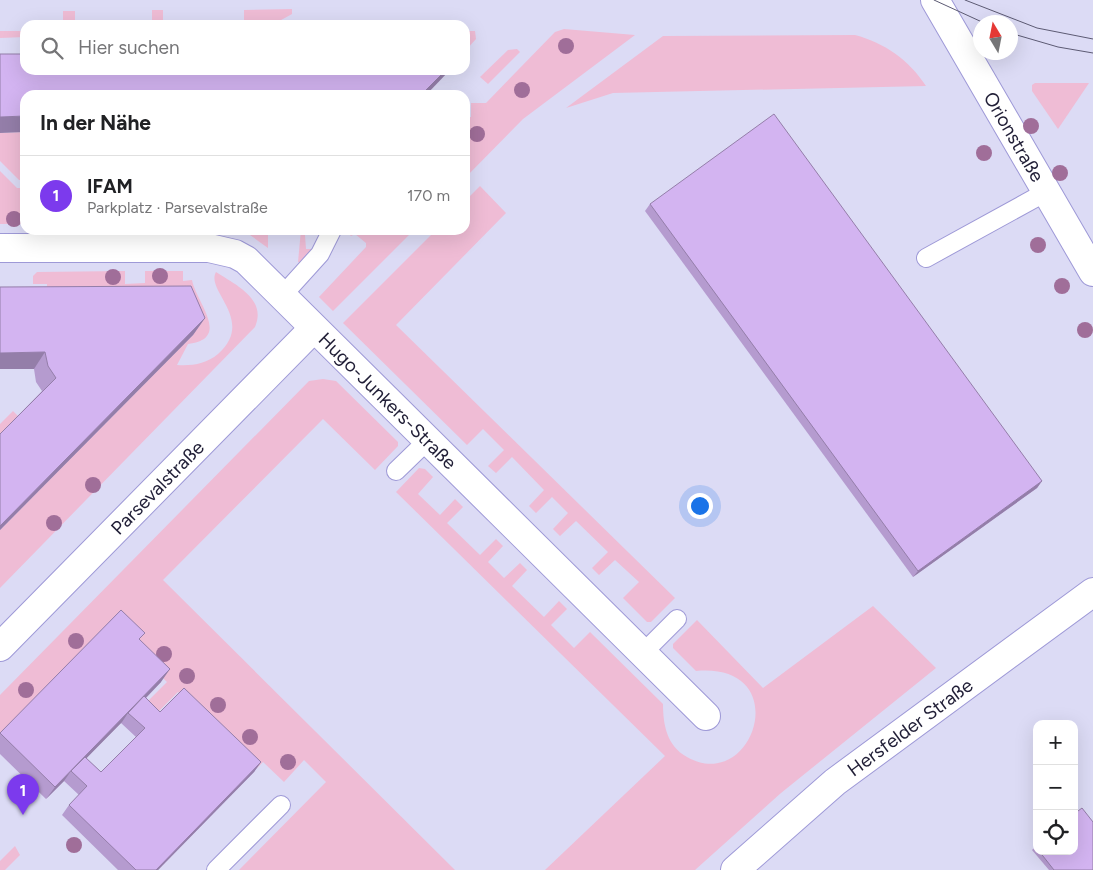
<!DOCTYPE html>
<html lang="de">
<meta charset="utf-8">
<style>
:root{--surface:#fff;--page:#f6f6f6;--text:#202124;--muted:#757577;--line:#e0e0e0;--accent:#7c3aed}
body{margin:0;font-family:Figtree,sans-serif;background:var(--page);color:var(--text)}
.controls{position:absolute;right:15px;bottom:15px;display:grid;overflow:hidden;border-radius:10px;box-shadow:0 5px 20px #0002}
.controls button{width:45px;height:45px;display:grid;place-items:center;padding:0;border:0;border-bottom:1px solid var(--line);background:var(--surface);color:var(--text);font:25px sans-serif}
.compass{position:absolute;left:973px;top:15px;width:45px;height:45px;border-radius:50%;background:var(--surface);box-shadow:0 5px 20px #0002;rotate:350deg}
.you{position:absolute;left:699px;top:505px;width:18px;height:18px;margin:-12px;border:4px solid #fff;border-radius:50%;background:#1a73e8;box-shadow:0 0 0 8px #1a73e833}
.badge{display:grid;place-items:center;width:32px;height:32px;border-radius:50%;background:var(--accent);color:#fff;font-size:16px;font-weight:700}
.pin{position:absolute;translate:-50% -41px;filter:drop-shadow(0 1px 2px #0008)}
.pin::after{content:'';position:absolute;top:26px;width:18px;height:15px;background:inherit;clip-path:polygon(0 0,100% 0,50% 100%)}
.list{margin:0;padding:0;list-style:none}
h2{display:flex;justify-content:space-between;align-items:center;height:65px;margin:0;padding:0 20px;font-size:21px}
h2 small{font-size:16px;font-weight:400;color:var(--muted)}
.list li{display:grid;grid-template-columns:32px 1fr auto;gap:15px;align-items:center;box-sizing:border-box;height:80px;padding:0 20px;border-top:1px solid var(--line)}
.list b{display:block;font-size:19px;white-space:nowrap}
.list p{margin:0;font-size:16px;white-space:nowrap;color:var(--muted)}
.list em{font-size:16px;font-style:normal;color:var(--muted)}
.icon{flex:none;width:28px;height:28px;fill:none;stroke:currentColor;stroke-width:2;stroke-linecap:round;stroke-linejoin:round}
.map{position:relative;flex:none;width:1093px;height:870px;overflow:hidden}
.search{position:absolute;background:var(--surface);box-shadow:0 5px 20px #0002;left:20px;top:20px;width:450px;height:55px;display:flex;align-items:center;gap:12px;box-sizing:border-box;padding:0 18px;border-radius:15px;color:var(--muted);font-size:19px}
.panel{position:absolute;background:var(--surface);box-shadow:0 5px 20px #0002;left:20px;top:90px;width:450px;height:145px;border-radius:15px}
.map>svg:first-child{display:block}
.green{fill:#efbcd5}
.lines{fill:none;stroke-linecap:round;stroke-linejoin:round}
.service-casing{stroke:#9e99d7;stroke-width:20}
.minor-casing{stroke:#9e99d7;stroke-width:30}
.tertiary-casing{stroke:#9e99d7;stroke-width:30}
.secondary-casing{stroke:#9e99d7;stroke-width:30}
.service{stroke:#fff;stroke-width:18}
.minor{stroke:#fff;stroke-width:28}
.tertiary{stroke:#fff;stroke-width:28}
.secondary{stroke:#fff;stroke-width:28}
.tram{stroke:#5c5a73;stroke-width:1}
.tree{fill:#a06e99}
.wall{fill:#b59bcf;fill-rule:evenodd}
.shaded-wall{fill:#947ea9}
.building{fill:#d3b4f1;stroke:#947ea9}
.labels{text-anchor:middle;dominant-baseline:central;stroke-width:4.5;stroke-linejoin:round;paint-order:stroke}
.street-label{font-size:19px;fill:#201e36;stroke:#eaeaf7}
</style>
<div class="map">
<svg width="1093" height="870" viewBox="0 0 1093 870">
<rect width="100%" height="100%" fill="#dcdbf5"/>
<g class="green">
<polygon points="292,9 292,14 272,25 244,25 244,10"/>
<rect x="152" y="10" width="11" height="15"/>
<rect x="63" y="11" width="12" height="14"/>
<polygon points="564,29 635,35 523,119 465,178 465,117 471,117 471,103 486,103 555,32"/>
<polygon points="0,31 25,31 25,37 0,38"/>
<polygon points="465,31 475,31 476,39 465,51"/>
<path d="M855,35c30,8 54,25 71,51l-313,7 -47,15 97,-72z"/>
<polygon points="517,49 520,52 488,84 480,77 508,50"/>
<polygon points="1035,83 1089,83 1058,129 1032,91 1032,85"/>
<polygon points="25,132 25,180 19,180 0,161 0,133"/>
<polygon points="0,171 17,188 25,188 25,224 0,224"/>
<polygon points="480,186 506,213 396,325 675,598 651,622 647,622 623,598 639,582 615,560 599,575 592,568 608,552 576,521 560,536 553,529 568,513 552,497 536,513 529,506 544,490 512,457 496,473 488,466 504,450 483,429 467,445 343,323 436,230 465,230 465,201"/>
<polygon points="239,230 268,230 268,248 250,235"/>
<polygon points="301,230 317,230 314,235 305,235 306,249 314,249 301,263 298,262"/>
<polygon points="349,230 414,230 333,311 319,297 366,247 366,243 355,234 351,236 347,232"/>
<path d="M125,271v13l20,-1v-12h38v10l9,-1c4,22 40,59 -4,64l-11,21c15,1 29,-1 41,-11 38,-34 -13,-63 -2,-82 20,13 51,27 39,55l-255,261v-58l193,-195 -146,-32v-19h-14v-8l4,-4z"/>
<polygon points="323,379 336,381 398,442 398,446 375,470 323,419 163,580 455,870 239,870 326,782 304,760 284,782 263,762 257,768 178,692 154,716 143,706 167,682 137,653 0,737 0,695 309,381"/>
<polygon points="13,411 20,418 0,438 0,424"/>
<path d="M419,468l6,1 8,8 -15,17 22,21 15,-16 8,8 -16,16 33,32 16,-16 7,7 -15,16 16,16 16,-15 7,7 -15,16 32,31 15,-16 8,8 -16,16 23,23 16,-16 73,72c0,21 4,42 24,53 67,38 109,-95 9,-86l-23,-23v-4l24,-24 66,68 110,-82 63,62 -155,125 -86,77h-150l120,-114 -269,-264z"/>
<polygon points="15,846 20,855 5,870 0,870 0,861"/>
</g>
<g class="lines">
<g class="service-casing">
<g id="service">
<polyline points="926,258 1046,192"/>
<polyline points="282,296 320,254 332,230"/>
<polyline points="396,471 428,440"/>
<polyline points="644,652 677,619"/>
<polyline points="216,870 281,805"/>
</g>
</g>
<g class="minor-casing">
<g id="minor">
<path id="s1" d="M0,248h209l26,6 11,6 460,456"/>
<path id="s2" d="M0,647l313,-318"/>
</g>
</g>
<g class="tertiary-casing">
<g id="tertiary">
<path id="s3" d="M935,0l158,272"/>
</g>
</g>
<g class="secondary-casing">
<g id="secondary">
<path id="s4" d="M735,870l100,-88 258,-190"/>
</g>
</g>
<use href="#service" class="service"/>
<use href="#minor" class="minor"/>
<use href="#tertiary" class="tertiary"/>
<use href="#secondary" class="secondary"/>
<g class="tram">
<polyline points="934,0 982,22"/>
<polyline points="965,0 1037,28 1093,39"/>
<polyline points="1010,33 1058,47 1093,53"/>
</g>
</g>
<g class="tree">
<circle cx="566" cy="46" r="8"/>
<circle cx="522" cy="90" r="8"/>
<circle cx="1031" cy="126" r="8"/>
<circle cx="477" cy="134" r="8"/>
<circle cx="984" cy="153" r="8"/>
<circle cx="1060" cy="173" r="8"/>
<circle cx="14" cy="219" r="8"/>
<circle cx="1038" cy="245" r="8"/>
<circle cx="160" cy="276" r="8"/>
<circle cx="113" cy="277" r="8"/>
<circle cx="1062" cy="286" r="8"/>
<circle cx="1085" cy="330" r="8"/>
<circle cx="93" cy="485" r="8"/>
<circle cx="54" cy="523" r="8"/>
<circle cx="76" cy="641" r="8"/>
<circle cx="164" cy="654" r="8"/>
<circle cx="187" cy="676" r="8"/>
<circle cx="26" cy="690" r="8"/>
<circle cx="218" cy="705" r="8"/>
<circle cx="250" cy="737" r="8"/>
<circle cx="288" cy="762" r="8"/>
<circle cx="74" cy="845" r="8"/>
</g>
<g class="wall">
<polygon points="650,204 1042,481 1037,488 913,577 645,211"/>
<polygon points="0,287 205,318 193,335 0,530 0,434 42,391 36,382 34,369"/>
<path d="M121,610l19,30 21,42 -15,16 14,14 101,50 -7,10 -96,98h-40l-56,-55 7,-10 10,-10 -15,-14 -18,18 -46,-45v-20zM122,722l-1,1 15,14 -35,35 -15,-14z"/>
<polygon points="1037,845 1037,851 1074,851 1093,870 1049,870 1032,850"/>
</g>
<g class="shaded-wall">
<polygon points="446,70 450,70 426,95 421,95"/>
<polygon points="25,116 25,132 0,133 0,117"/>
<polygon points="205,318 193,335 0,530 0,526"/>
<polygon points="45,352 34,369 0,369 0,353"/>
<polygon points="1042,481 1037,488 913,577 918,571"/>
<polygon points="170,669 161,682 130,714 128,713 122,722 73,772 71,771 64,781 46,799 55,787"/>
<polygon points="261,762 254,772 158,870 156,870"/>
</g>
<g class="building">
<polygon points="0,54 25,54 25,70 446,70 421,95 25,95 25,116 0,117"/>
<polygon points="774,114 1042,481 918,571 650,204"/>
<polygon points="191,286 205,318 0,526 0,434 56,378 48,366 45,352 0,353 0,287"/>
<polygon points="121,610 145,633 139,639 170,669 55,787 0,733"/>
<polygon points="184,688 261,762 156,870 136,870 69,805 87,786 71,771 85,757 101,772 145,728 128,713 144,696 160,712"/>
<polygon points="1082,808 1093,822 1093,870 1054,870 1039,851 1074,851 1074,814"/>
</g>
<g class="labels">
<g class="street-label">
<text stroke="none"><textPath href="#s3" startOffset="158">Orionstraße</textPath></text>
<text stroke="none"><textPath href="#s1" startOffset="448">Hugo-Junkers-Straße</textPath></text>
<text stroke="none"><textPath href="#s2" startOffset="224">Parsevalstraße</textPath></text>
<text stroke="none"><textPath href="#s4" startOffset="226">Hersfelder Straße</textPath></text>
</g>
</g>
</svg>
<div class="controls">
<button>+</button>
<button>−</button>
<button><svg class="icon" aria-label="locate" viewBox="0 0 24 24"><circle cx="12" cy="12" r="6"/><path d="M12 2v4M12 18v4M2 12h4M18 12h4"/></svg></button>
</div>
<svg class="compass" viewBox="-18 -18 36 36"><path d="M0-13l5 13h-10z" fill="#e53935"/><path d="M0 13l5-13h-10z" fill="#757577"/></svg>
<div class="you"></div>
<div class="pin badge" style="left:23px;top:815px">1</div>
<div class="search"><svg class="icon" aria-label="search" viewBox="0 0 24 24"><circle cx="10" cy="10" r="6"/><path d="M15 15l6 6"/></svg>Hier suchen</div>
<section class="panel">
<h2>In der Nähe<small></small></h2>
<ul class="list">
<li><span class="badge">1</span><div><b>IFAM</b><p>Parkplatz · Parsevalstraße</p></div><em>170 m</em></li>
</ul>
</section>
</div>
